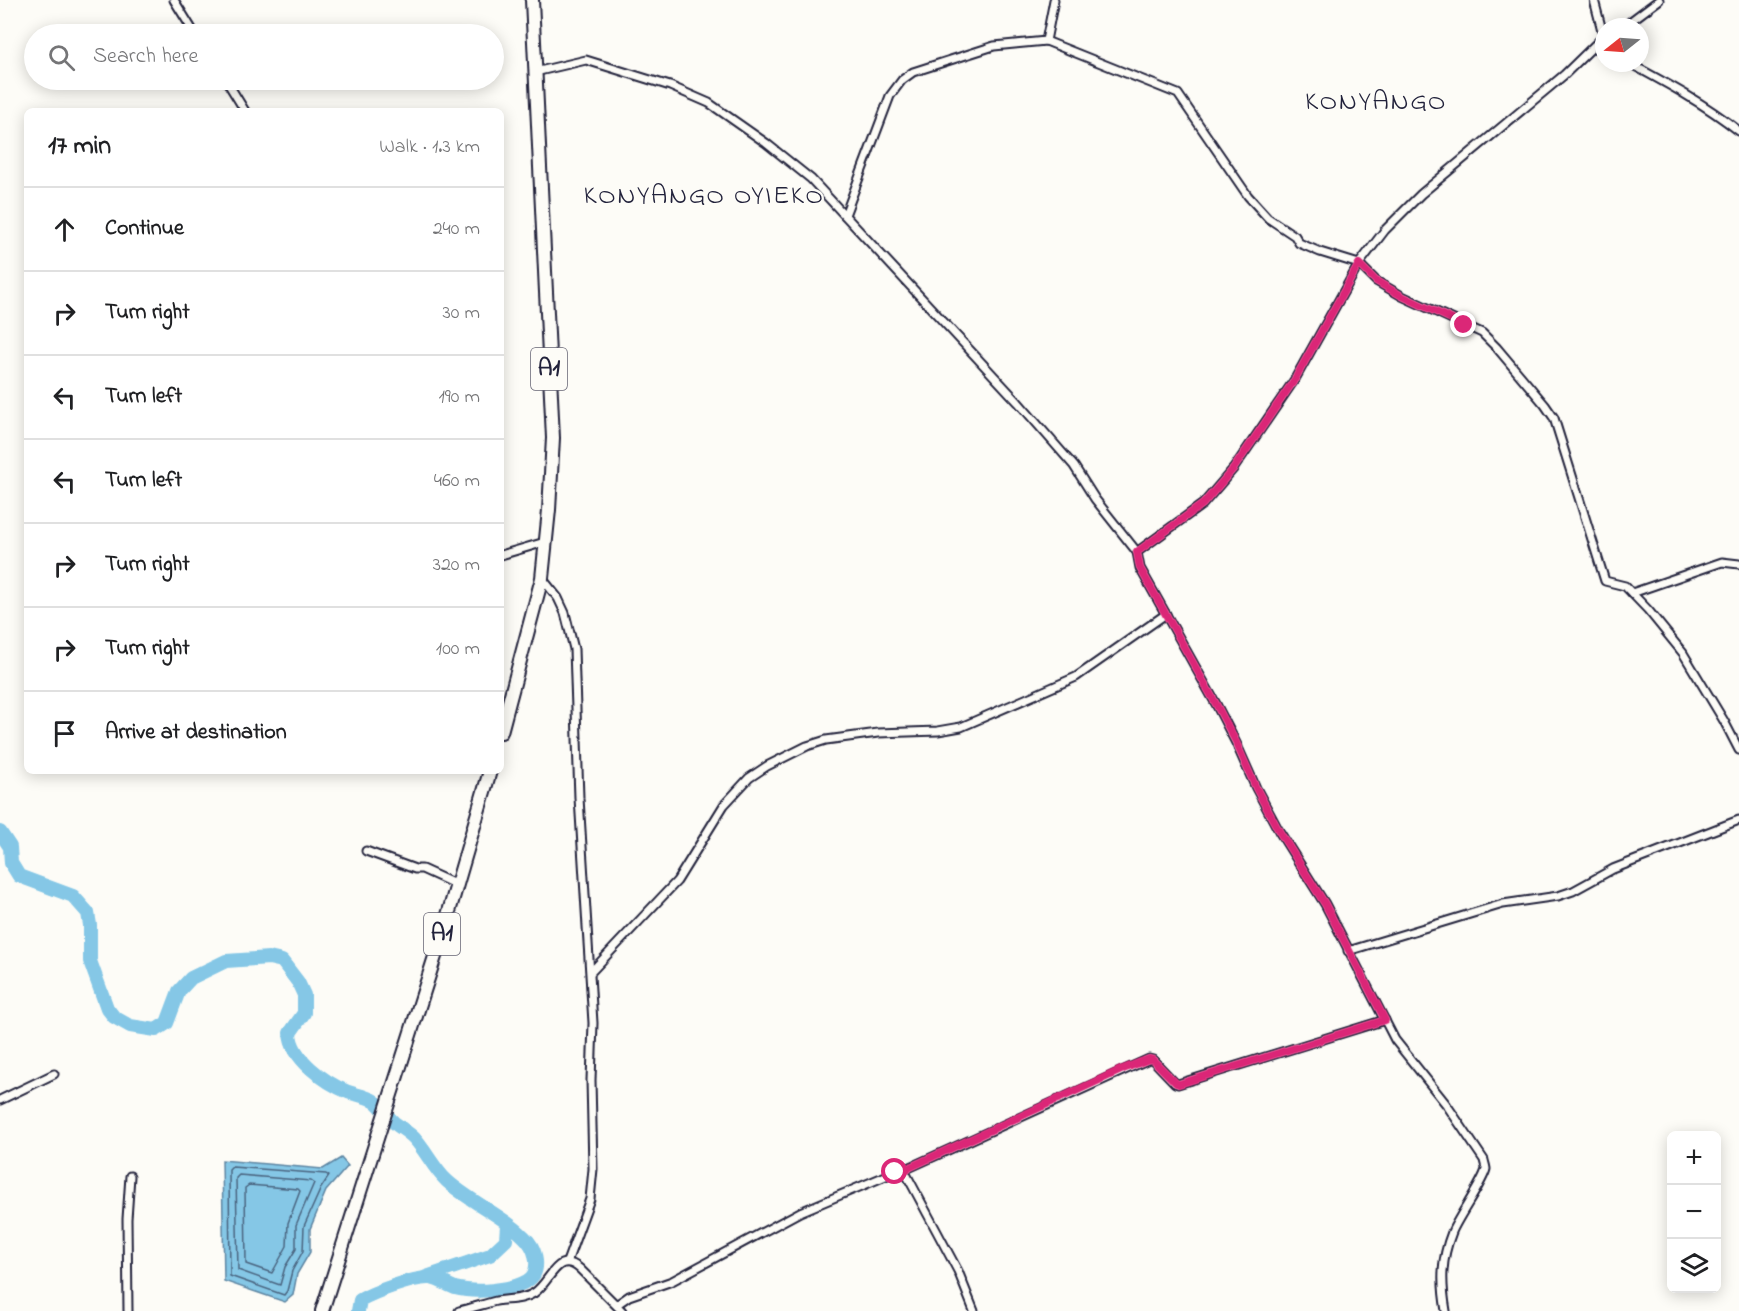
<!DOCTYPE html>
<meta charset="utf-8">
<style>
:root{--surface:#fff;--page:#f2f2f2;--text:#202124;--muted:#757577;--line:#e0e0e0}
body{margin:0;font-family:"Indie Flower",sans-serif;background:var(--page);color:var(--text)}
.controls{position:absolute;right:18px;bottom:18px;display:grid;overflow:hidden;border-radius:9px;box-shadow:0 3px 15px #0003}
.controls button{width:54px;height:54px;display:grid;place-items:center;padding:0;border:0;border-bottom:2px solid var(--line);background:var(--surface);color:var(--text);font:30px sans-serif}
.compass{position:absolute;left:1595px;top:18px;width:54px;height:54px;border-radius:50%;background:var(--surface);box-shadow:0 3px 15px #0003;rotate:253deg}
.stop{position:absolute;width:18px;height:18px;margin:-14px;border:4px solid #db2777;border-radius:50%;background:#fff}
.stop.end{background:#db2777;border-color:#fff;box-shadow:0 2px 6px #0008}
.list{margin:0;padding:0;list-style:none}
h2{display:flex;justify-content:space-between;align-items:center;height:78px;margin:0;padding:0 24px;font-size:26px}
h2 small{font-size:20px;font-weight:400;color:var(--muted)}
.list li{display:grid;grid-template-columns:39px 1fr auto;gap:18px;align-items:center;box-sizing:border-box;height:84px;padding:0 24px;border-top:2px solid var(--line)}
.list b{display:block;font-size:22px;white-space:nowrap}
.list em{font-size:20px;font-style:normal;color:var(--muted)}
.icon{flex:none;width:33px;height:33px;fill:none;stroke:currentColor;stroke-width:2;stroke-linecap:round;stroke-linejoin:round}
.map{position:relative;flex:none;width:1739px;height:1311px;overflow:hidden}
.search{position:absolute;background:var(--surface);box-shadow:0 3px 15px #0003;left:24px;top:24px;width:480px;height:66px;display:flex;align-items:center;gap:15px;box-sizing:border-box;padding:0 21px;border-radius:33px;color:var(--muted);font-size:22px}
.panel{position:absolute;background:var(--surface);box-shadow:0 3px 15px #0003;left:24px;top:108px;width:480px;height:666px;border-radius:9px}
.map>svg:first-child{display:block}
.water{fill:#85c7e6;stroke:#5d85a2;stroke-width:1.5}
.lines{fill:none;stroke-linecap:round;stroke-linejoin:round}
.shore{stroke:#4a647f;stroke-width:1.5}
.river{stroke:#85c7e6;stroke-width:14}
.street-casing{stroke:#22223b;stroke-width:11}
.highway-casing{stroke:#22223b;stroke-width:16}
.street{stroke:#fdfcf7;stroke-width:7}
.highway{stroke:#fdfcf7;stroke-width:12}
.route{stroke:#db2777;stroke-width:8}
.labels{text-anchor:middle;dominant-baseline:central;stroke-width:4.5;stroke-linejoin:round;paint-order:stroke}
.shield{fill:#fdfcf7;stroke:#646373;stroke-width:1.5}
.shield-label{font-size:24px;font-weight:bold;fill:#22223b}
.neighbourhood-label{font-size:27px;letter-spacing:1.5px;fill:#22223b;stroke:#fdfcf7}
</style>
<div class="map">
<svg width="1739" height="1311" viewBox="0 0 1739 1311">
<rect width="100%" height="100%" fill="#fdfcf7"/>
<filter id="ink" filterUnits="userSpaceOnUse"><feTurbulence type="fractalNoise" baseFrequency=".0167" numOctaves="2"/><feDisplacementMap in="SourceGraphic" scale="12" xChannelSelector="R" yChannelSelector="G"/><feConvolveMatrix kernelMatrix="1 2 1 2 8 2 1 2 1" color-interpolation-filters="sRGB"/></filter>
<g filter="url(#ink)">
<polygon class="water" points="341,1158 348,1166 326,1191 310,1229 310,1252 297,1274 293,1295 285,1302 224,1281 222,1160 323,1169"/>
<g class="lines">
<g class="shore">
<polygon points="232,1167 326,1174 329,1176 321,1188 304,1226 303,1251 292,1271 287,1291 284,1295 230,1276 229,1170"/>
<polygon points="239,1175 311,1181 314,1183 296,1225 296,1249 285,1267 280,1285 238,1270 236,1178"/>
<polygon points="249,1185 298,1189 300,1191 288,1223 287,1246 272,1273 246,1264 245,1188"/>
</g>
<g class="river">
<path d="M0,832l10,15 1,16 8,13 54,20 15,17 2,12v36l17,47 7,9 16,9 26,4 11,-7 12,-32 12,-13 35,-17 43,-3 13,3 16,21 6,13v18l-14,20c1,26 36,50 58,59 9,3 19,4 26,9 9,5 13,17 22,23 6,5 12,8 18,14 12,13 20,31 33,43 23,21 62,38 81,60 9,11 13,32 -1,40 -17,10 -53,12 -72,7 -8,-3 -16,-9 -25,-10 -16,-1 -56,14 -70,22l-2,11"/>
<polyline points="426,1277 490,1255 506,1240 507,1224"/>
</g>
<g class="street-casing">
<g id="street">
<polyline points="174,0 195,34"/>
<polyline points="1594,0 1604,38"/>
<polyline points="1623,27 1659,0"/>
<polyline points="1046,41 1054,0"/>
<path d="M1629,63c39,21 76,41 110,68"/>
<polyline points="535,72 586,60 670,86 709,103 766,143 811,179 1018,402 1074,466 1095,499 1137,552 1203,504 1234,468 1295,379 1359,264 1385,230 1421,194 1564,75 1604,36"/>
<polyline points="226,80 245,111"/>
<polyline points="845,215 890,96 902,80 913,72 994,46 1046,41 1178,94 1248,196 1268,218 1295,236 1299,243 1320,252 1359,264 1376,281 1402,296 1482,333 1497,348 1545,405 1554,418 1605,581 1625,586 1648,610 1683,653 1724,721 1739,750"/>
<path d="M1137,552l3,16 76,136 20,39 20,45 23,43 46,73 70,136 51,64 38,56c0,1 2,7 2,9 -2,12 -28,48 -34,63 -11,28 -11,50 -6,79"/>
<polyline points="501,555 545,542"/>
<polyline points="542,578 558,598 565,613 574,649 579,798 593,1023 591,1080 593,1169 590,1199 567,1262"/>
<polyline points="1632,593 1722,562 1739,564"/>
<polyline points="366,851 415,869 422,869 457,885"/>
<polyline points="1348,951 1503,904 1558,896 1573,891 1613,869 1739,820"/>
<polyline points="591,972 677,881 724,805 749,778 767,766 807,746 826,740 878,733 938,731 961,727 1076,677 1166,614"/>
<polyline points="0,1100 54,1074"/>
<polyline points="904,1170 958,1271 974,1311"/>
<polyline points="619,1303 629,1296 672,1281 800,1212 895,1172 904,1170 1149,1059 1153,1060 1175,1083 1178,1084 1385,1020"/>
<polyline points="128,1311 127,1219 130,1176"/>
<path d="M459,1311c13,-3 25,-7 37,-10 13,-2 27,-1 38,-8 17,-11 23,-44 46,-24l42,42"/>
</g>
</g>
<g class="highway-casing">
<g id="highway">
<polyline points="501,732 542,578 549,510 553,438 532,0"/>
<polyline points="322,1311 446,922 490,771"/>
</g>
</g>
<use href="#street" class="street"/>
<use href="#highway" class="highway"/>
</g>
</g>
<g class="lines" filter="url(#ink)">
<polyline class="route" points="895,1172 904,1170 1123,1069 1149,1059 1153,1060 1176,1083 1179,1084 1385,1020 1325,904 1279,831 1256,788 1236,742 1216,704 1140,568 1137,552 1203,504 1234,468 1295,379 1359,264 1376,281 1402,296 1464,325"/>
</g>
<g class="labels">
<g class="shield">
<rect x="531" y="348" width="36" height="42" rx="4.5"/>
<rect x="424" y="913" width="36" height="42" rx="4.5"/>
</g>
<g class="shield-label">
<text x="549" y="369">A1</text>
<text x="442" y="934">A1</text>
</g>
<g class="neighbourhood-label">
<text x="1376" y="102">KONYANGO</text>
<text x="704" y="196">KONYANGO OYIEKO</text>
</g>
</g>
</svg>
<div class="controls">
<button>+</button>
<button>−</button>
<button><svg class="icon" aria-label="layers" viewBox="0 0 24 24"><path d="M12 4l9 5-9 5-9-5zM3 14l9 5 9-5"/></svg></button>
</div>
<svg class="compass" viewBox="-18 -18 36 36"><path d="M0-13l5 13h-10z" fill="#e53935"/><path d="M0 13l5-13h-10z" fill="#757577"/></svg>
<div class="stop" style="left:895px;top:1172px"></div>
<div class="stop end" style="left:1464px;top:325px"></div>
<div class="search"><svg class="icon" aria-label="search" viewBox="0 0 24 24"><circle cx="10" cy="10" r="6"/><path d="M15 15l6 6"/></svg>Search here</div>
<section class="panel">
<h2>17 min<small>Walk · 1.3 km</small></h2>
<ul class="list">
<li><svg class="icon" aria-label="ahead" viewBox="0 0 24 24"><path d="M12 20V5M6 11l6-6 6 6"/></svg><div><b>Continue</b></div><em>240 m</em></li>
<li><svg class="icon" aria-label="right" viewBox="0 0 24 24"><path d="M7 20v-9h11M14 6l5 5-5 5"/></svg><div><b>Turn right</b></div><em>30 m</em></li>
<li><svg class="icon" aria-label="left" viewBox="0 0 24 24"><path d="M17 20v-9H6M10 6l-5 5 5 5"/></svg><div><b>Turn left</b></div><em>190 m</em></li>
<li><svg class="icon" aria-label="left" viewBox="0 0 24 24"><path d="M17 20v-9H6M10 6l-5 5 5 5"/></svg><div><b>Turn left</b></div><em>460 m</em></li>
<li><svg class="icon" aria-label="right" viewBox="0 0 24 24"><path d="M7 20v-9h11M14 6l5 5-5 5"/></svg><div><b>Turn right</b></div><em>320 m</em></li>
<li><svg class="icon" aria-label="right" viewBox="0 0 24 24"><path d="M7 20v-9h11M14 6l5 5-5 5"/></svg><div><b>Turn right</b></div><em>100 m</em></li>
<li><svg class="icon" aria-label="arrive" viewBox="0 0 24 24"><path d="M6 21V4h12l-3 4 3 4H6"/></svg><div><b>Arrive at destination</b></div></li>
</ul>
</section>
</div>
